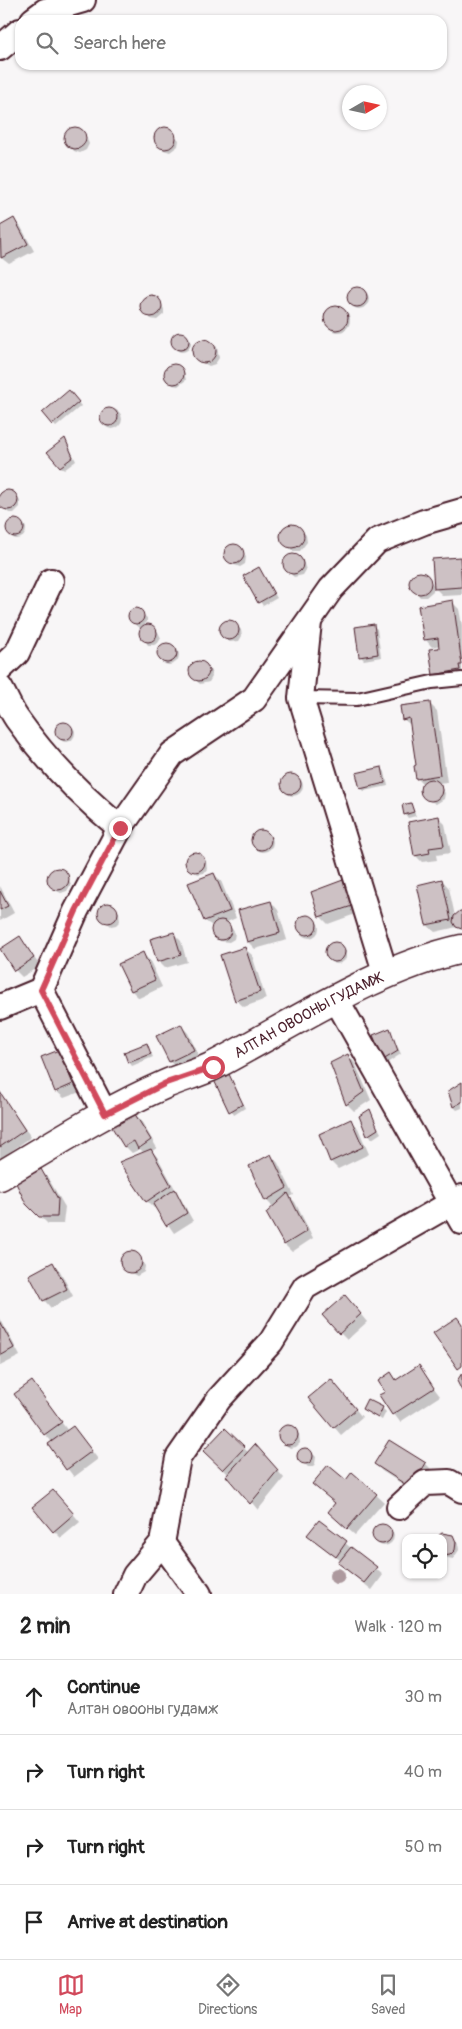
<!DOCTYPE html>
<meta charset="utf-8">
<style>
:root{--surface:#fff;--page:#f2f2f2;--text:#222;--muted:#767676;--line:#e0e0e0;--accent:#d1495b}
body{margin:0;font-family:Pangolin,sans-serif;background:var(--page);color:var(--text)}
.controls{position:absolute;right:15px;bottom:15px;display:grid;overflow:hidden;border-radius:10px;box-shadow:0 1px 4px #0004}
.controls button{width:45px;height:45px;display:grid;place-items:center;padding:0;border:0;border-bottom:1px solid var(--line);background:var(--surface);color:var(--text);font:25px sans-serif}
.compass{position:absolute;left:342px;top:85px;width:45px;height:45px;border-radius:50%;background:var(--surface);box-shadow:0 1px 4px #0004;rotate:81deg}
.stop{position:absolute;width:15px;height:15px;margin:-11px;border:4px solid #d1495b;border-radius:50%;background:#fff}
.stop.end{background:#d1495b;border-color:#fff;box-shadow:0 1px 5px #0008}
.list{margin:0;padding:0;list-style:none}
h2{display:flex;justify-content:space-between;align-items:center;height:65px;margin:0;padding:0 20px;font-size:21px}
h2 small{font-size:16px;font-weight:400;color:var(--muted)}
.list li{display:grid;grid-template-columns:32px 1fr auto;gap:15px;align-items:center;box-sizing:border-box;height:75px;padding:0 20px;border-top:1px solid var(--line)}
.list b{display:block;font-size:19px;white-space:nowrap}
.list p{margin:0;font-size:16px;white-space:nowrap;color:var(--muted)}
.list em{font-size:16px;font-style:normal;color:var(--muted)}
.icon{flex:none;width:28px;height:28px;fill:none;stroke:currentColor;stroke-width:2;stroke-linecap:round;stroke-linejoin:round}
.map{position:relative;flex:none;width:462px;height:1594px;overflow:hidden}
.search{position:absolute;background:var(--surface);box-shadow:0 1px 4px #0004;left:15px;right:15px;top:15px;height:55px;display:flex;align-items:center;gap:12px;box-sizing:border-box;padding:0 18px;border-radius:15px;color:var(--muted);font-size:19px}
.sheet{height:365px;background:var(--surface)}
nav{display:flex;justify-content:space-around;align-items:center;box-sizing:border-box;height:70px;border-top:1px solid var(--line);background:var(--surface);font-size:14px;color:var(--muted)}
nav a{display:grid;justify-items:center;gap:2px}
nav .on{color:var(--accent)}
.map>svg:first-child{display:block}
.shadow{fill:#0003}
.building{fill:#cdc1c4;stroke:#4a1f2b}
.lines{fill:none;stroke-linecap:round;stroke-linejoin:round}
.service-casing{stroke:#4a1f2b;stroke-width:16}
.minor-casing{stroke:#4a1f2b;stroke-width:28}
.secondary-casing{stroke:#4a1f2b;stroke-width:31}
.service{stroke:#fff;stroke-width:12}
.minor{stroke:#fff;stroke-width:24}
.secondary{stroke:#fff;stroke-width:28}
.tree{fill:#ad999e}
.route{stroke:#d1495b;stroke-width:6}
.labels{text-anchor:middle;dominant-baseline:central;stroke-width:4;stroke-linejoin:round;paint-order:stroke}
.street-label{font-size:15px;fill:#4a1f2b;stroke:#fff}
</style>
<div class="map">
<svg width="462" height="1594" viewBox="0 0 462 1594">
<rect width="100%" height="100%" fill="#f8f6f7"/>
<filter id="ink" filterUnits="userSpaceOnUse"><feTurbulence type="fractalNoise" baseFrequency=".02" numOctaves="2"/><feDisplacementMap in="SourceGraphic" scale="10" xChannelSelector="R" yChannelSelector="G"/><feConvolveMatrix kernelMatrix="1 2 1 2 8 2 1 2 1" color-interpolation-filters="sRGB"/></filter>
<g filter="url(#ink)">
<g class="shadow">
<polygon points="75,128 85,134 89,144 86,150 80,153 74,151 65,139 69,130"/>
<polygon points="168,129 179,140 178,146 170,152 164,150 156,141 155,135 159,130"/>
<polygon points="14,220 21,227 34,251 9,264 0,257 0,227"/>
<circle cx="359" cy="299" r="10"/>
<polygon points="151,297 157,299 164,309 164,314 157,320 151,319 142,307 145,299"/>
<circle cx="338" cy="320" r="12"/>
<circle cx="182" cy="343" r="9"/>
<polygon points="206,340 217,347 219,358 215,364 209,366 198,360 193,350 196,343"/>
<polygon points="174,365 184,372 186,380 178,386 173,385 165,376 167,369"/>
<polygon points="72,395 81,406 56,427 53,424"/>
<circle cx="112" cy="419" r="10"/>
<polygon points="65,439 76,461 64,470 60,466"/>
<polygon points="9,491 20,501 20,507 14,513 9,513 0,505 0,495"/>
<circle cx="17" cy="530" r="9"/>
<polygon points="287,526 297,526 306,535 307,542 300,551 293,551 283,542 282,530"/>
<polygon points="237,546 246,557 245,564 240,567 232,564 226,555 227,550"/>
<polygon points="291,555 303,561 306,570 303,575 294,577 285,569 284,563 286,557"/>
<polygon points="460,558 462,561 462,595 443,596 433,586 433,591 426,597 420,597 410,585 411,579 415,575 425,575 435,587"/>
<polygon points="259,568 277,598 263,606 244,576"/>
<polygon points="452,602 459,609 462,625 462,678 441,681 434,674 440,645 432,647 425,639"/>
<polygon points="137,610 147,618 147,622 140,628 130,620 129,616 131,612"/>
<polygon points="225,621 233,621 241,630 242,636 239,641 230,642 221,635 220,629"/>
<polygon points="149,625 157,630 161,638 158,643 154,645 148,645 140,633 141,628"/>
<polygon points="373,626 377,629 381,657 364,660 360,656"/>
<circle cx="169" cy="655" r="10"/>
<polygon points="195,663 203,663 211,671 212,677 209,682 200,684 191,676 190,670"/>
<polygon points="430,704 437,711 447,782 438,783 445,793 444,799 436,804 423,797 421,790 423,784 417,778 418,766 412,726 403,719"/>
<circle cx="66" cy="733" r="9"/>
<polygon points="382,768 385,772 388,786 364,791 361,788"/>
<circle cx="293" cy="786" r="10"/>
<polygon points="411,805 416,816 408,818 405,814"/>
<polygon points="438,817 445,824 451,853 436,855 437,860 422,862 415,855"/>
<circle cx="263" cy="842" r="10"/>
<polygon points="198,854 206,861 207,869 204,873 198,874 187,865 187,859 190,855"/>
<polygon points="56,870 66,874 71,884 67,891 61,893 55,890 48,881 51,872"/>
<polygon points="214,874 221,881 236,918 227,922 235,933 234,939 229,942 220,941 213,932 214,927 205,921 190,884"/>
<polygon points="442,880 449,888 455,916 462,913 462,930 457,927 435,932 427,925 419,885"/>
<polygon points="343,882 350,889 358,913 328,924 320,916"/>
<polygon points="0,886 14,913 0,921"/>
<polygon points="271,902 278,910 287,940 255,949 248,942"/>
<polygon points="110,905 119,912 120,921 116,925 111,926 100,916 99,911 102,906"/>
<circle cx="309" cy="928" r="10"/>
<polygon points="174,934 181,941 187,962 165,968 158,961"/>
<polygon points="20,938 40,966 22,977 15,970"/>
<circle cx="337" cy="954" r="10"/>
<polygon points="244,948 252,955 266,999 244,1007 236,1000"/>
<polygon points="143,954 150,961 162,987 139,998 132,991"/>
<polygon points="180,1025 188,1033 200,1058 178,1069 170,1062 158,1037"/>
<polygon points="389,1029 401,1054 387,1063 375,1036"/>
<polygon points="147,1045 153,1057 132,1066 129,1062"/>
<polygon points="59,1051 66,1058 80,1092 64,1098 56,1091"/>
<polygon points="348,1055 355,1063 371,1100 354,1111 347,1104 332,1064"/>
<polygon points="228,1073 245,1108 234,1115 215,1079"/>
<polygon points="462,1083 462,1108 457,1110 454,1107 449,1091"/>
<polygon points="0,1094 31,1137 0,1159"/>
<polygon points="369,1111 381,1133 372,1139 360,1116"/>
<polygon points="132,1112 140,1119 157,1148 152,1151 158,1158 193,1221 174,1233 156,1207 154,1208 147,1201 144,1153 140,1149 132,1153 125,1146"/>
<polygon points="350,1121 358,1128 369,1154 338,1169 331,1162 321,1135"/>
<polygon points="271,1155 278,1163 294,1195 290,1197 295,1202 313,1238 292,1252 285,1245 268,1213 274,1208 266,1200"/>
<polygon points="41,1171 48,1178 65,1207 63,1224 48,1224 27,1203"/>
<polygon points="129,1252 136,1253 145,1266 144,1272 137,1276 125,1270 121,1265 121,1258"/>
<polygon points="53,1263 60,1271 73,1296 51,1308 44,1300"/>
<polygon points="352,1304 367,1322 347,1340 340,1333"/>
<polygon points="0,1318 20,1356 0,1366"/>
<polygon points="418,1367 440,1396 400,1422 380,1395 386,1392 391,1374 397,1380"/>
<polygon points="32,1383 68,1431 73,1427 98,1459 74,1477 49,1445 52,1442 45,1434"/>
<polygon points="338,1388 362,1417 341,1435 309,1398"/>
<polygon points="382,1408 386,1412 382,1420 363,1409"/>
<polygon points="287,1427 299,1434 300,1443 296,1447 290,1448 281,1441 279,1436 282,1428"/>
<polygon points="225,1430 249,1453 262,1452 284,1478 258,1510 229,1475 205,1451"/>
<polygon points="390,1441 426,1464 433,1471 418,1494 382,1471 375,1464"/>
<polygon points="309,1450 316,1457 315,1464 312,1467 308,1467 299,1458 300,1452"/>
<polygon points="353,1474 384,1502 355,1535 336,1519 336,1504"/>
<polygon points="60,1498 80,1522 61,1538 54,1531"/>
<polygon points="319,1521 383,1575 372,1590 347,1570 340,1563 341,1561 309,1535"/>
<circle cx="384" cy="1536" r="10"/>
<polygon points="439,1535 454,1539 458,1543 459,1550 453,1559 443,1557 443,1538"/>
</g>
<g class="building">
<circle cx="75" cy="138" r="11"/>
<circle cx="165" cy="138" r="11"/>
<polygon points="14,218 28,244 1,258 0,226"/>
<circle cx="357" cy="297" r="10"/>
<circle cx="151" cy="306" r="11"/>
<circle cx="336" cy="318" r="12"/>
<circle cx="180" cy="341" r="9"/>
<circle cx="204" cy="351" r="12"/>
<circle cx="174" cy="374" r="10"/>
<polygon points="69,390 79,402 52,425 42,413"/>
<circle cx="109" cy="417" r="9"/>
<polygon points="65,438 73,457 60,467 47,452"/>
<circle cx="8" cy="500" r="10"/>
<circle cx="15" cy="528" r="9"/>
<circle cx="292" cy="536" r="12"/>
<circle cx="234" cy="554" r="10"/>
<circle cx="293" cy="564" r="10"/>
<polygon points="460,557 462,587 434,589 432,559"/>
<polygon points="259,567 274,594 258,603 243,576"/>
<circle cx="420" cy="583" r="11"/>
<polygon points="453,600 462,665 459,665 460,670 433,675 429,649 439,648 438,638 424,640 418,606"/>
<circle cx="136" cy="616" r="8"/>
<circle cx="229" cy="630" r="10"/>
<circle cx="148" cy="633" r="9"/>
<polygon points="374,624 378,654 359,657 355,627"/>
<circle cx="167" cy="653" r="10"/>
<circle cx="199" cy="671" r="10"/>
<polygon points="430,702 440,775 416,779 414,766 416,765 409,718 402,720 400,706"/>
<circle cx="64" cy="731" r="9"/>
<polygon points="382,767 385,783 360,789 356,773"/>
<circle cx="291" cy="784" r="10"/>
<circle cx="431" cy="790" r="11"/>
<polygon points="411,803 414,812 404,815 402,805"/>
<polygon points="439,816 444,846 429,848 430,853 414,856 408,822"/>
<circle cx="261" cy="840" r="10"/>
<circle cx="195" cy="862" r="10"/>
<circle cx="58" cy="879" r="11"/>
<polygon points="214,873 230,911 204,921 188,883"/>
<polygon points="442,879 451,920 426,925 417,885"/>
<polygon points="343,880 352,906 319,917 311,892"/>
<polygon points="0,891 8,906 0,910"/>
<polygon points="271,901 280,933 247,942 238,910"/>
<circle cx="108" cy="913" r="10"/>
<polygon points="460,911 462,911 462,929 456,927 453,922 454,916"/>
<circle cx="307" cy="925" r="10"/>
<circle cx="221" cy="930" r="10"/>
<polygon points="174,932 181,955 157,962 150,939"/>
<polygon points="20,936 34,958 14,971 0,949"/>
<circle cx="335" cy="952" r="10"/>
<polygon points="245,947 260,992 235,1001 220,955"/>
<polygon points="143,952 155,980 131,991 118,964"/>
<polygon points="181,1024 194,1050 169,1062 156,1036"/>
<polygon points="390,1028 398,1051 383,1060 373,1035"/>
<polygon points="147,1043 151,1054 128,1063 124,1052"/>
<polygon points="59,1050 73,1084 55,1092 41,1057"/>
<polygon points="348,1054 364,1092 346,1105 330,1063"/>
<polygon points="228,1072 243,1104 229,1112 213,1078"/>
<polygon points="462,1082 462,1102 453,1107 448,1091"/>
<polygon points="0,1092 25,1130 0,1147"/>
<polygon points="370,1109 378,1129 367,1136 359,1116"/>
<polygon points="133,1111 151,1140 138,1149 134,1141 124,1147 110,1124"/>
<polygon points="351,1119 363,1147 330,1162 319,1134"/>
<polygon points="151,1149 171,1185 146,1202 119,1162"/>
<polygon points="271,1154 287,1188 265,1201 249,1166"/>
<polygon points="41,1169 58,1199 57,1217 39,1217 26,1204 16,1183"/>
<polygon points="175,1189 187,1213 166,1226 153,1204"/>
<polygon points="288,1193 307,1231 284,1245 266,1213"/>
<circle cx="131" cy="1262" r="11"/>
<polygon points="53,1262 67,1289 43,1301 29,1275"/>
<polygon points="345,1295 361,1314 339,1334 322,1315"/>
<polygon points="457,1317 462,1324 462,1366 458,1369 433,1333"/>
<polygon points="0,1322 14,1348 0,1356"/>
<polygon points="419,1365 434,1388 392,1415 379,1395 385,1392 378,1381 391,1372 396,1380"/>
<polygon points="462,1373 462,1391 457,1381"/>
<polygon points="331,1379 356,1409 333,1428 308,1398"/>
<polygon points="32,1381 62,1422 44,1435 14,1394"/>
<polygon points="367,1399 383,1407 378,1418 362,1409"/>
<circle cx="288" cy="1435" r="10"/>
<polygon points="73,1426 92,1451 66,1470 48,1444"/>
<polygon points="225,1428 245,1447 223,1470 203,1451"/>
<polygon points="389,1440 426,1463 411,1488 374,1464"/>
<polygon points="255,1444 278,1470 250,1504 226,1476"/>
<circle cx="305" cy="1456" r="8"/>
<polygon points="328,1465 346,1480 352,1472 377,1494 347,1529 328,1512 335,1503 312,1484"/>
<polygon points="53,1490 74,1514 53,1532 32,1507"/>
<polygon points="319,1520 347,1541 336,1557 307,1535"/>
<circle cx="382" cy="1534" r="10"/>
<polygon points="442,1533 453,1535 456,1542 455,1550 450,1555 443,1556 443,1538 435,1538"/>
<polygon points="351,1547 377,1567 364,1583 338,1563"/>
</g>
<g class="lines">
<g class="service-casing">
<polyline id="service" points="301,698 357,699 432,682 462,679"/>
</g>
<g class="minor-casing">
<g id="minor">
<polyline points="33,20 45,11 83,0"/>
<polyline points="0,48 20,31"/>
<polyline points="309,622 301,698 386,975"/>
<polyline points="0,669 17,653 51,581"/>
<path d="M0,688c6,10 10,21 17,31 29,41 64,77 103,109"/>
<polyline points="41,990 105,1114"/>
<polyline points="336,999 462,1222"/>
<polyline points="0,1007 41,990 76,911 120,828 172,754 254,699 331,589 377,541 424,522 462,511"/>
<polyline points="399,1507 425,1483 449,1482 462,1490"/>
<polyline points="162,1543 199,1594"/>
<polyline points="126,1594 135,1575 162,1543 178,1458 219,1399 271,1342 305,1287 462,1197"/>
</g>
</g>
<g class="secondary-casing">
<g id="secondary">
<path id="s1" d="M0,1176c54,-32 108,-67 166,-92 16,-7 34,-11 49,-19 78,-41 161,-97 247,-116"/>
</g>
</g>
<use href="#service" class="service"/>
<use href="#minor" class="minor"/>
<use href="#secondary" class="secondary"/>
</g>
<circle class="tree" cx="337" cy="1576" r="8"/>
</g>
<g class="lines" filter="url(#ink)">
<polyline class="route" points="120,828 76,911 41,990 105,1114 166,1083 213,1067"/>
</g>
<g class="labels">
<g class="street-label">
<text stroke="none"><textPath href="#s1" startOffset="348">АЛТАН ОВООНЫ ГУДАМЖ</textPath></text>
</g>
</g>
</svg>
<div class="controls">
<button><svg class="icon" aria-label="locate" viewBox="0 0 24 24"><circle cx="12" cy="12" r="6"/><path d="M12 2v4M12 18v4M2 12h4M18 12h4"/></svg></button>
</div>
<svg class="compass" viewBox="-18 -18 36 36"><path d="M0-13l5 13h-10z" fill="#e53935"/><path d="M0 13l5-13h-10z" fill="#767676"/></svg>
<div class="stop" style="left:213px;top:1067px"></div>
<div class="stop end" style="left:120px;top:828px"></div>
<div class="search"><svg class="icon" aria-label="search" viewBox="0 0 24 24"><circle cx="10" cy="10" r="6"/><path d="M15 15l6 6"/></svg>Search here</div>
</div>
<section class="sheet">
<h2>2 min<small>Walk · 120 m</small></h2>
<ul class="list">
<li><svg class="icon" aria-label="ahead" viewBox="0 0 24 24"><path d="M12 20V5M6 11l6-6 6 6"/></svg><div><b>Continue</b><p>Алтан овооны гудамж</p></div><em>30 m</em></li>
<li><svg class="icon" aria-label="right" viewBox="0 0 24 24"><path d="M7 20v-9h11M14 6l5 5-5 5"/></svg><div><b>Turn right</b></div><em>40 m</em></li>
<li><svg class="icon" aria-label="right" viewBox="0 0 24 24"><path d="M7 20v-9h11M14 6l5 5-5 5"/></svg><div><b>Turn right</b></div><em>50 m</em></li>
<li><svg class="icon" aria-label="arrive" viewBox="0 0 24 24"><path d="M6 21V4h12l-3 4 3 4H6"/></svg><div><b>Arrive at destination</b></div></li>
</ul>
</section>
<nav>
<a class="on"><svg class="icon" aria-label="map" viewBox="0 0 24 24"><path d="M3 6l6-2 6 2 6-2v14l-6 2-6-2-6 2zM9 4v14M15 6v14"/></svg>Map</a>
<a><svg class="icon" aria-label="directions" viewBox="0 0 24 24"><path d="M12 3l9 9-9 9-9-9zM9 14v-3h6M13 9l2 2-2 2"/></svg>Directions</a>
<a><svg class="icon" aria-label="saved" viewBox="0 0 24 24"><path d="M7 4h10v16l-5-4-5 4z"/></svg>Saved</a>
</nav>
